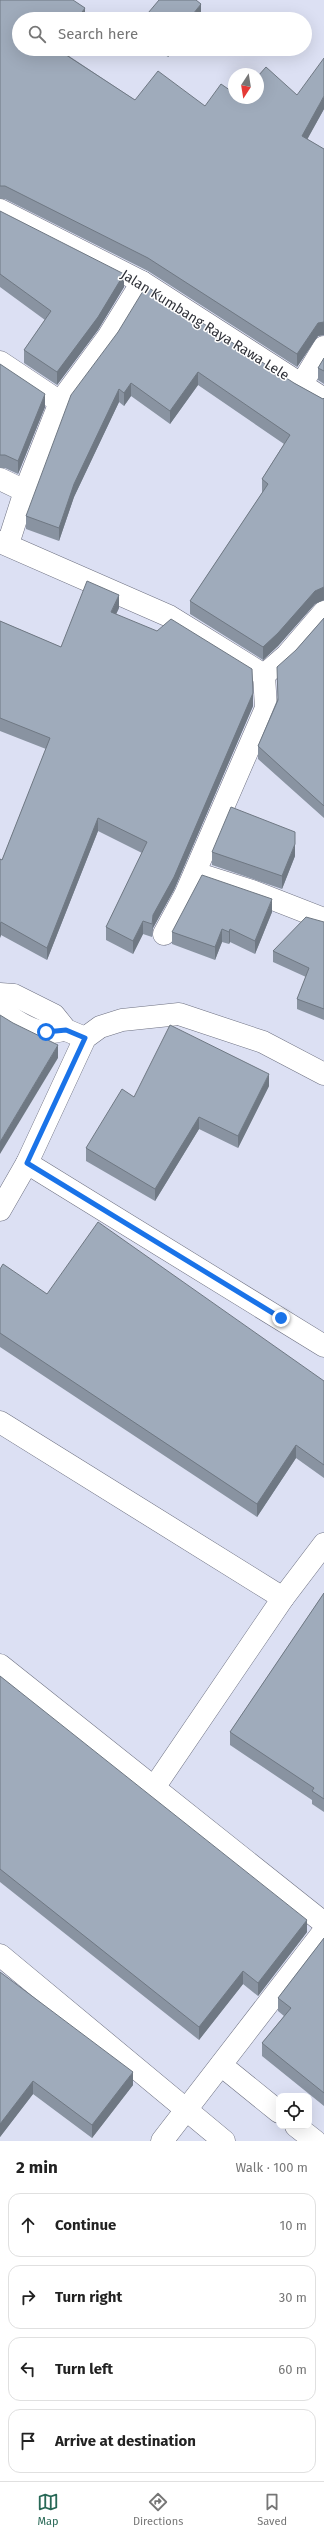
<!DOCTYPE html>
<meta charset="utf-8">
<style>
:root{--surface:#fff;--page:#f2f2f2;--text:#222;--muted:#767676;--line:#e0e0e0;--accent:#286856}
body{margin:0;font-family:"Fira Sans",sans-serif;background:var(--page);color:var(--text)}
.controls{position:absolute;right:12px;bottom:12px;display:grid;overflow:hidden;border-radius:8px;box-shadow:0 4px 16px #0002}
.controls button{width:36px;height:36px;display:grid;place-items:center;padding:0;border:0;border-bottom:1px solid var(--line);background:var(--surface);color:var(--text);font:20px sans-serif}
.compass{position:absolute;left:228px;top:68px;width:36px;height:36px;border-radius:50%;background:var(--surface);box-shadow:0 4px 16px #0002;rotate:192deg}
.stop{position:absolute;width:12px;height:12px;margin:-9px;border:3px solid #1a73e8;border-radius:50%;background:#fff}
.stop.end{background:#1a73e8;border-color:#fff;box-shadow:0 1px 4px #0008}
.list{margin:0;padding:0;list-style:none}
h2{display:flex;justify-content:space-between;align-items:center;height:52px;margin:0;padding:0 16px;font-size:17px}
h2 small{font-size:13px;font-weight:400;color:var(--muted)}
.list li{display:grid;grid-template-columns:26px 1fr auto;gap:12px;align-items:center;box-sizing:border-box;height:64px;margin:0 8px 8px;padding:0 8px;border:1px solid var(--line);border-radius:12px}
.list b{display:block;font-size:15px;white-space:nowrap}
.list em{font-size:13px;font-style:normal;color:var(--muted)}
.icon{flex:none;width:22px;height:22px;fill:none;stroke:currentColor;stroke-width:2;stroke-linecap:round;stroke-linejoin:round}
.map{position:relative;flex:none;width:324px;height:2141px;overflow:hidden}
.search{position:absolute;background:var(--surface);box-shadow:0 4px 16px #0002;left:12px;right:12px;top:12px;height:44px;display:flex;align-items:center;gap:10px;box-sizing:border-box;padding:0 14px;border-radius:22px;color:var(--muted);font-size:15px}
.sheet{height:340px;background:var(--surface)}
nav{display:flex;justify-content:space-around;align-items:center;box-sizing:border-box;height:56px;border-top:1px solid var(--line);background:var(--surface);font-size:11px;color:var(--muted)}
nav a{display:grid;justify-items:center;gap:2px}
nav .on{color:var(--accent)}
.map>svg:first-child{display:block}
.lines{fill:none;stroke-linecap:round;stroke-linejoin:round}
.street-casing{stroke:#6d7081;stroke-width:23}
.street{stroke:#fff;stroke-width:22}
.wall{fill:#8993a1}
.shaded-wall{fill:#6f7883}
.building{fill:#9fabbb;stroke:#6f7883}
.route{stroke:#1a73e8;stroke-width:5}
.labels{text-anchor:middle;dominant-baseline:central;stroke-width:3;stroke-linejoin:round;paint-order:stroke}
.street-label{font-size:14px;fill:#2f3138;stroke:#fff}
</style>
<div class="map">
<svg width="324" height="2141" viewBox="0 0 324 2141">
<rect width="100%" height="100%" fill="#dce0f3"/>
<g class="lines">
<g class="street-casing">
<g id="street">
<polyline points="0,210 142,282 324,399"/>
<polyline points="0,362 60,402"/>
<polyline points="301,385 324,347"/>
<polyline points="0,479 25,491"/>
<polyline points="0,542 169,616 264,675 266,708 185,895 164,934"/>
<polyline points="8,544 25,491 60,402 108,337 142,282"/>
<polyline points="264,675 287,655 324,612"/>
<polyline points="195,873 252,891 324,919"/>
<polyline points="0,994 14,995 54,1015 66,1030 85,1038"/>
<path d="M0,1006c9,12 31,26 47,26 6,1 13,-2 19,-2"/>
<polyline points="27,1163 324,1346"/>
<polyline points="0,1210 27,1163 85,1038 100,1027 122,1020 179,1014 263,1042 324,1074"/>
<polyline points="0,1422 283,1598"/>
<polyline points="0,1665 324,1923"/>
<polyline points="153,1789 283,1598 324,1544"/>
<polyline points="0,1955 224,2141"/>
<polyline points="221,2065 279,2112"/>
<polyline points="296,2126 315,2141"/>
<polyline points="162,2141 324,1931"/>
</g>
</g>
<use href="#street" class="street"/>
</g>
<g class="wall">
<polygon points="0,0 85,19 19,49 65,49 63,52 135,100 205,106 234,98 297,95 324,109 307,139 324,149 324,335 318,336 297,367 148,271 5,199 0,199"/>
<polygon points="157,49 175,49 168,57"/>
<polygon points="0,211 124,287 98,330 57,385 24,363 24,350 45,320 0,287"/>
<polygon points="118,332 294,383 323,399 324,398 324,600 315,604 278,646 263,660 190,614 190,601 262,493 262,479 284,444 198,385 170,424 131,396 124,406 119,402 74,497 59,541 26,529 26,516"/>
<polygon points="324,358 324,384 318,380 318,368"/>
<polygon points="0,364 45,407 18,474 5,468 0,468"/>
<polygon points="119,608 116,614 253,706 174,890 153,928 152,937 143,934 133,954 106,940 106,927 142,853 98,831 47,960 1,935 0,938 0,859 2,860 46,749 0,731 0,621 61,647"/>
<polygon points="324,618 324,818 258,759 258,746 277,700 296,650"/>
<polygon points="212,852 295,856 282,889 212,865"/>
<polygon points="272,912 255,954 230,942 229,944 222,942 215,960 172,944 172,932"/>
<polygon points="324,922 324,1020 297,1009 297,999 306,977 273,962 273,951"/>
<polygon points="269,1086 238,1148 199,1129 155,1201 86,1161 86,1148 134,1097"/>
<polygon points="0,1269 47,1294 324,1381 324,1478 296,1458 257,1517 0,1347"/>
<polygon points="324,1593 324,1812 312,1804 312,1800 230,1745 230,1732"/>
<polygon points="0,1676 307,1932 258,1996 243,1984 199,2040 0,1882"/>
<polygon points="324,1938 324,2106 262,2056 262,2043 284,2016 278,2011 278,1998"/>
<polygon points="0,1972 133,2085 92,2138 33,2094 0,2137"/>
</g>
<g class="shaded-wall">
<polygon points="201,4 201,17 199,19 189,19"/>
<polygon points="85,8 85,19 77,19"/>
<polygon points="56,49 65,49 56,61"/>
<polygon points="168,49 175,49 168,57"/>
<polygon points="324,96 324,109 302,149 302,136"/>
<polygon points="124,274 124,287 98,330 57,385 57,372"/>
<polygon points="324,322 324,335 318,336 297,367 297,354 318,323"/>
<polygon points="198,372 198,385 170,424 170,411"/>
<polygon points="131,383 131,396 124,406 124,393"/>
<polygon points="119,389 119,402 74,497 59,541 59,528 74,484"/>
<polygon points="45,394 45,407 18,474 18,461"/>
<polygon points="324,587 324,600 315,604 278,646 263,660 263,647 315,591"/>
<polygon points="119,595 119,608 111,625 111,612"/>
<polygon points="253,693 253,706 174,890 153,928 152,937 153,915"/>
<polygon points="98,818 98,831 47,960 47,948"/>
<polygon points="295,844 295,856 282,889 282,876"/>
<polygon points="272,899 272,912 255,954 255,941"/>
<polygon points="143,921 143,934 133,954 133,941"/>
<polygon points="1,922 1,935 0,938 0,925"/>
<polygon points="222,929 222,942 215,960 215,947"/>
<polygon points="230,929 230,942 229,944 229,932"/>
<polygon points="58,1045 58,1058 0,1154 0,1142"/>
<polygon points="269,1074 269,1086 238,1148 238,1136"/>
<polygon points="199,1117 199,1129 155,1201 155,1189"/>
<polygon points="296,1445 296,1458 257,1517 257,1504"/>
<polygon points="307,1920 307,1932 258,1996 258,1983"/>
<polygon points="243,1971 243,1984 199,2040 199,2027"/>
<polygon points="133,2072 133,2085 92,2138 92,2125"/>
<polygon points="33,2081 33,2094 0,2137 0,2124"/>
</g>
<g class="building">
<polygon points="0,0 73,0 85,8 77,19 19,19 19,49 57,49 135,100 158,71 205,106 221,84 234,93 234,98 258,98 258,76 266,67 297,95 324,58 324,96 302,136 324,149 324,322 318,323 297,354 148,258 5,186 0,186"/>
<polygon points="159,0 196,0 201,4 189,19 143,19"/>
<polygon points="0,211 124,274 98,317 57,372 24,350 51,311 0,274"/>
<polygon points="146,286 294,383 323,399 324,398 324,587 315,591 278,633 263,647 190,601 268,484 262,479 290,435 198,372 170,411 131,383 124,393 119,389 74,484 59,528 26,516 71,395 118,332"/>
<polygon points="324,358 324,371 318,368"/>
<polygon points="0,364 45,394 18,461 5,455 0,455"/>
<polygon points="87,581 119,595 111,612 157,631 171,619 252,669 253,693 174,877 153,915 152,924 143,921 133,941 106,927 147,842 98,818 47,948 1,922 0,925 0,859 2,860 50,738 0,718 0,621 61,647"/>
<polygon points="324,618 324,806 258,746 278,700 277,667 296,650"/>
<polygon points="231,807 295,832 295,844 282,876 212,852"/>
<polygon points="202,875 272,899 255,941 230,929 229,932 222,929 215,947 172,932"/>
<polygon points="306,917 324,922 324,1009 297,999 309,968 273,951"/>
<polygon points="0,1015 13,1023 58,1045 0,1142"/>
<polygon points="170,1025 269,1074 238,1136 199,1117 155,1189 86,1148 122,1089 134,1097"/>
<polygon points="98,1222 324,1381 324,1465 296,1445 257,1504 0,1333 0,1269 3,1264 47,1294"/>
<polygon points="324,1593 324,1799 312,1791 314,1788 230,1732"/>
<polygon points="0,1676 307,1920 258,1983 243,1971 199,2027 0,1869"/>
<polygon points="324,1938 324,2093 262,2043 291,2008 278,1998"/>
<polygon points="0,1972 133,2072 92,2125 33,2081 0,2124"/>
</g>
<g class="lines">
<polyline class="route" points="46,1032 66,1030 85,1038 27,1163 281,1318"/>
</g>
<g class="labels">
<g class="street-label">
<text transform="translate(205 325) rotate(32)">Jalan Kumbang Raya Rawa Lele</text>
</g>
</g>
</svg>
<div class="controls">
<button><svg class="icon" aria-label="locate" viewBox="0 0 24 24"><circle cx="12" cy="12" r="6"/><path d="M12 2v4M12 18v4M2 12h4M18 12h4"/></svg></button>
</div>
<svg class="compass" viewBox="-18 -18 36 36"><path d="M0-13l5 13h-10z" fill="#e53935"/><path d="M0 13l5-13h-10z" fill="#767676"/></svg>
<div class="stop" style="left:46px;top:1032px"></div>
<div class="stop end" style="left:281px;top:1318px"></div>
<div class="search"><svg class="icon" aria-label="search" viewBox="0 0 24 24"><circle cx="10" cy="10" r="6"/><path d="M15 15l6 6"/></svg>Search here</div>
</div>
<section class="sheet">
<h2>2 min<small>Walk · 100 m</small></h2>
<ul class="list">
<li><svg class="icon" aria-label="ahead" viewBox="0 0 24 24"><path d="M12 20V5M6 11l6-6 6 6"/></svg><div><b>Continue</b></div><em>10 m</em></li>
<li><svg class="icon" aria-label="right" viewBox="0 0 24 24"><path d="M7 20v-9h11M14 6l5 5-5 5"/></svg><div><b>Turn right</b></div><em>30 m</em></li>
<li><svg class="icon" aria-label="left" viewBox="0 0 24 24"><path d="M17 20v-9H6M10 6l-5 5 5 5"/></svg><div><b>Turn left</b></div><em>60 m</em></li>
<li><svg class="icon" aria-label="arrive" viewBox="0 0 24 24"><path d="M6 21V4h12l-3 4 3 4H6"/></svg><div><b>Arrive at destination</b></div></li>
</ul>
</section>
<nav>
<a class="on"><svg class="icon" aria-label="map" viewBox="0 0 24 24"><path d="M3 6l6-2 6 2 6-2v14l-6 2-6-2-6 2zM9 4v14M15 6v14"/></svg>Map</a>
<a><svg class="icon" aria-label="directions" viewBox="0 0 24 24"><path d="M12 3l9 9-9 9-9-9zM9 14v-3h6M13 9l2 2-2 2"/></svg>Directions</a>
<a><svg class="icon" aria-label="saved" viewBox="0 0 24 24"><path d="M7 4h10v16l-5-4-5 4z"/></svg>Saved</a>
</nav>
